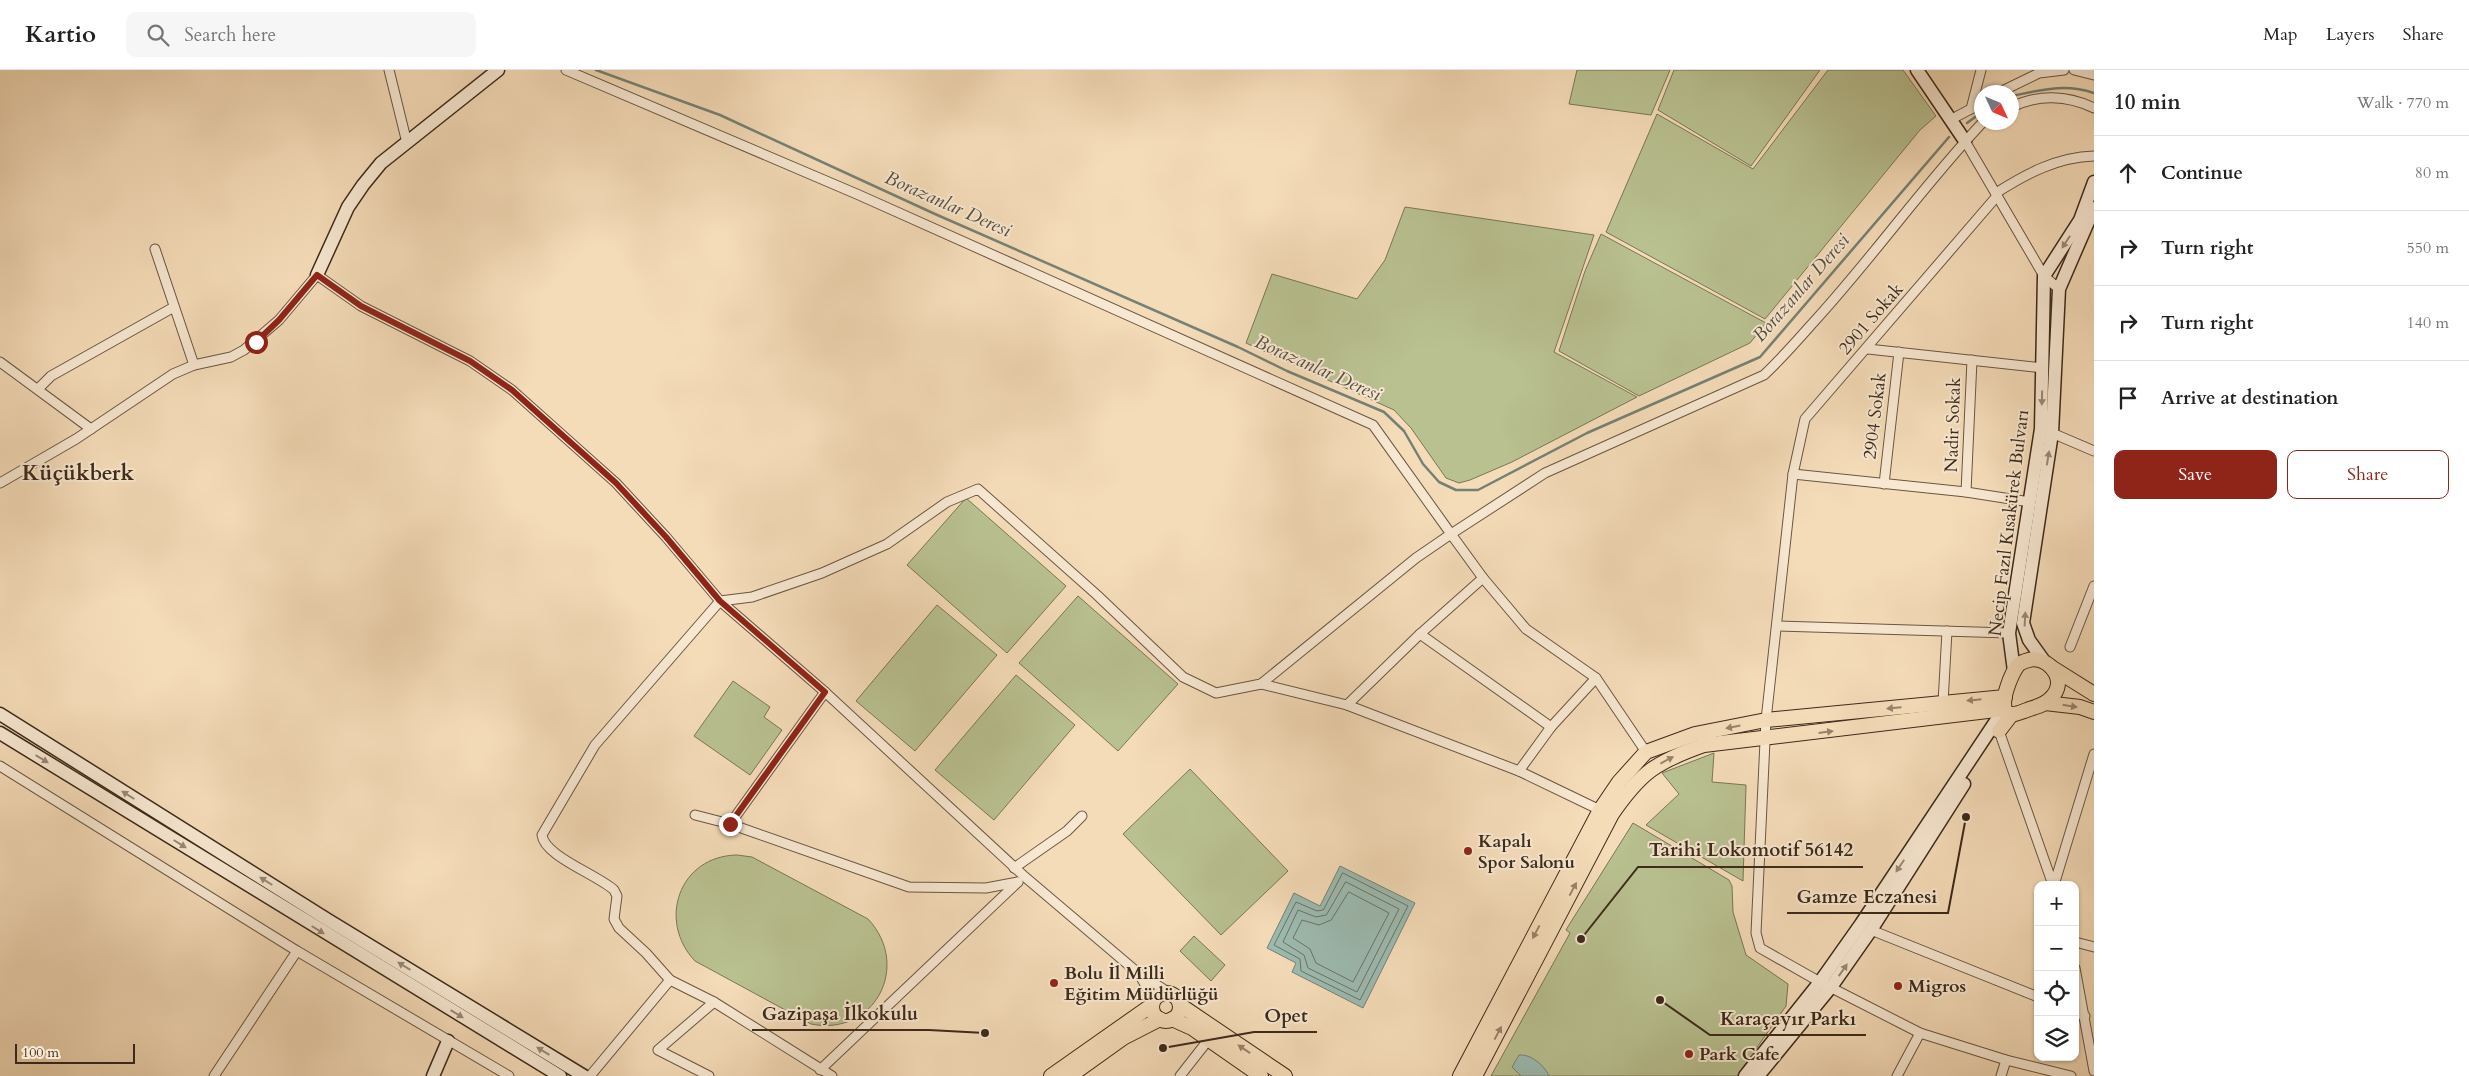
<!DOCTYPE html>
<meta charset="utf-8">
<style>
:root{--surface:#fff;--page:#f6f6f6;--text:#222;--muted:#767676;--line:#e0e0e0;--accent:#8f2418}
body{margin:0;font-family:Cardo,serif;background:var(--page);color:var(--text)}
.controls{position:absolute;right:15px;bottom:15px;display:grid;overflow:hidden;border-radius:10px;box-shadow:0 1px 4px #0004}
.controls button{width:45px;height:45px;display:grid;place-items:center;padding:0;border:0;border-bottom:1px solid var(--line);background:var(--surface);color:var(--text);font:25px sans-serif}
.compass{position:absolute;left:1974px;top:15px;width:45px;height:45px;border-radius:50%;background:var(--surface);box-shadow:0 1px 4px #0004;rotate:134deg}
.scale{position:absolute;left:15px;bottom:12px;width:120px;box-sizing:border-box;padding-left:5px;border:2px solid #3c2a1a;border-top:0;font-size:14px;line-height:18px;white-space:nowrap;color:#3c2a1a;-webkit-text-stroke:4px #f8e8d2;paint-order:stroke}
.stop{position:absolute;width:15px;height:15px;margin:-11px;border:4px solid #8f2418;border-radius:50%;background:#fff}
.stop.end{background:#8f2418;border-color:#fff;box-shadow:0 1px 5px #0008}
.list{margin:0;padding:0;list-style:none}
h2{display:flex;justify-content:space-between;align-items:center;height:65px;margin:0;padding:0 20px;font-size:21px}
h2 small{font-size:16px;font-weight:400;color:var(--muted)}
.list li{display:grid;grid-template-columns:32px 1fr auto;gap:15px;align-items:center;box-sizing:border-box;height:75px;padding:0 20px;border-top:1px solid var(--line)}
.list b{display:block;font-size:19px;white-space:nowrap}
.list em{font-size:16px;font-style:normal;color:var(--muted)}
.actions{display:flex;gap:10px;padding:15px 20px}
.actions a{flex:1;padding:11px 0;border:1px solid var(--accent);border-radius:10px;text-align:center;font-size:18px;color:var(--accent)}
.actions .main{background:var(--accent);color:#fff}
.icon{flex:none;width:28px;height:28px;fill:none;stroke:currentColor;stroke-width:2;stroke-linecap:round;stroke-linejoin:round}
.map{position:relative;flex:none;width:2094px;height:1006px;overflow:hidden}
header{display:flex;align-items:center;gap:30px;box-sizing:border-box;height:70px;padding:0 25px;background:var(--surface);border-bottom:1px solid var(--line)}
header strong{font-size:24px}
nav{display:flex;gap:28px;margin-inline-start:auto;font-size:18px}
.search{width:350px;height:45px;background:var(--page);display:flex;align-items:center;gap:12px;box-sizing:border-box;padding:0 18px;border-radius:10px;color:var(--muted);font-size:19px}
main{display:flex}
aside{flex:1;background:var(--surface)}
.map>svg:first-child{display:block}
.green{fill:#b9c191;stroke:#7a7656}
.water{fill:#9cbbb1;stroke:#768175}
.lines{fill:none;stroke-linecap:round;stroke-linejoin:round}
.shore{stroke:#6c7266;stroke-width:1}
.stream{stroke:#768175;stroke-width:2.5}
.street-casing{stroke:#6a5642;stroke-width:11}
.secondary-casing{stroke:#3c2a1a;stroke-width:15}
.primary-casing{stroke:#3c2a1a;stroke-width:16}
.street{stroke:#f8e8d2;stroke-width:9}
.secondary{stroke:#f8e8d2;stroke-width:12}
.primary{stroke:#f5dcb9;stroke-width:14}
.oneway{fill:#9a8976}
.oneway2{fill:#98836a}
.route{stroke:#8f2418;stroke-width:6}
.poi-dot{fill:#8f2418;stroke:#f8e8d2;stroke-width:2}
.labels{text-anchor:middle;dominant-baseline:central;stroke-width:4;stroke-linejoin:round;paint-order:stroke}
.street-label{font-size:18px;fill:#3c2a1a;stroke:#f8e8d2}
.poi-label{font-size:18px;font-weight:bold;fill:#3c2a1a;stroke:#f8e8d2;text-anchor:start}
.water-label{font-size:19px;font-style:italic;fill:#544e40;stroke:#f8e8d2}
.district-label{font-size:22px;font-weight:bold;fill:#3c2a1a;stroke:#f8e8d2}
.leader{fill:none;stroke:#3c2a1a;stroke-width:2}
.callout-dot{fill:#3c2a1a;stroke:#f8e8d2;stroke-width:2}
.callout-label{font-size:19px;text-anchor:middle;font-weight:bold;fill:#3c2a1a;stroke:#f8e8d2;stroke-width:4;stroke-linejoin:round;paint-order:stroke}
</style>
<header>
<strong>Kartio</strong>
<div class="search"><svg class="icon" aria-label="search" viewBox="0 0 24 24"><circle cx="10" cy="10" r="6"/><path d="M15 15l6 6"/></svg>Search here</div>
<nav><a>Map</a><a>Layers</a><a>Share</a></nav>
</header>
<main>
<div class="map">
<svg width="2094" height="1006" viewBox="0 0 2094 1006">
<rect width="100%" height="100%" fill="#f5dcb9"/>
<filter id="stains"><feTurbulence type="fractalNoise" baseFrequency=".004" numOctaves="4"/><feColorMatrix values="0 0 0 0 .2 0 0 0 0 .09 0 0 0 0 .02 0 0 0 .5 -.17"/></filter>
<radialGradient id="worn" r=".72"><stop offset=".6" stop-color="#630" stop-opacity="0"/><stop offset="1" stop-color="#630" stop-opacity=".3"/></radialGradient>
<g class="green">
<polygon points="1577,0 1670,0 1651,45 1569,34"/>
<polygon points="1674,0 1820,0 1751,96 1658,40"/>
<polygon points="1828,0 1903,0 1936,46 1920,60 1765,249 1606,162 1657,44 1753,99"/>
<polygon points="1405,137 1594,165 1554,282 1637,327 1512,392 1470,410 1459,413 1446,408 1411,358 1394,340 1246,273 1272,204 1357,229 1385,190"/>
<polygon points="1601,164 1766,253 1750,273 1639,326 1559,281 1585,201"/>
<polygon points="966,428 1066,516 1007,583 907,495"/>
<polygon points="1078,526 1178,614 1118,681 1019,593"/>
<polygon points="937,535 997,585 915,681 856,631"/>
<polygon points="1016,605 1075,655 994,750 935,700"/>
<polygon points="733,611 770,637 764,647 782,660 750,705 694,666"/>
<polygon points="1714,683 1712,712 1746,715 1743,811 1646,755 1679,724 1662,703"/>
<polygon points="1190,699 1288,801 1221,865 1123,764"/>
<polygon points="1633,753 1729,810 1732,816 1733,842 1746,885 1788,914 1786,936 1737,1006 1491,1006 1570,863 1566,860 1569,855"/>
<path d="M737,785l15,2 116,62c44,47 6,118 -57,105l-116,-63c-38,-40 -16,-105 42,-106z"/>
<polygon points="1194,866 1225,895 1211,911 1180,881"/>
</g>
<g class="water">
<polygon points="1340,796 1415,833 1363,938 1292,902 1296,893 1267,878 1294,823 1320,836"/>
<path d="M1519,985c12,-1 25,10 30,21h-28l-9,-9z"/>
</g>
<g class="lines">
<g class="shore">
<polygon points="1343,803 1408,836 1360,930 1301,901 1300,889 1274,875 1296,832 1317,841 1323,840"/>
<polygon points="1346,812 1399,839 1357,922 1308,898 1304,885 1283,872 1298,840 1316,847 1326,845"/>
<polygon points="1349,822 1389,843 1353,912 1316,893 1310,879 1293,868 1302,850 1319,855 1331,850"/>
</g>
<g class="stream">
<polyline points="596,0 720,45 935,144 1238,277 1287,301 1384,342 1404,361 1423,394 1439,412 1456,420 1478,420 1587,363 1760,287 1949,67"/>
<path d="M2012,26c29,-6 53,-13 82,-3"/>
<polyline points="1967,53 1982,42"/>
</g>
<g class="street-casing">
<g id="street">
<polyline points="389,0 407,73"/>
<polyline points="566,0 859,125 1373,355 1451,464 1416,488 1261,614"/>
<polyline points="2074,0 2094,5"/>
<polyline points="2000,22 2039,3 2064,0"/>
<path d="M2012,37c26,-13 55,-12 82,1"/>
<polyline points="1971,39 1981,0"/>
<polyline points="1952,49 1982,33"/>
<polyline points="1965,71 2044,206 2059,219"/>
<path d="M1996,123c30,-19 61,-36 98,-37"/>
<polyline points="1997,126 1805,349 1793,404 1766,650 1756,863 1760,878 1820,912 1920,963 2006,990 2071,1006"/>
<polyline points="155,179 194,295"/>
<polyline points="1868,279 2043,298"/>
<polyline points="0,292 91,359"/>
<polyline points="38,319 51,306 174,237"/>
<polyline points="2052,363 2094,381"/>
<polyline points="1793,404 1966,422 2030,432"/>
<polyline points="0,413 76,369 173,304 194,295 231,287 244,280 279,250 317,205 361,236 470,291 512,320 616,413 666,467 720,531 825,622 1025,807 1137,902 1171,924"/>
<polyline points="1884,414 1899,282"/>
<polyline points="1966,422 1972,290"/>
<polyline points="1777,556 2009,563"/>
<polyline points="1420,564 1551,657"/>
<polyline points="2070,577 2094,516"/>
<polyline points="1943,633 1947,561"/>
<polyline points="1347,635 1420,564 1483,508"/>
<polyline points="1999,661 2053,815"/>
<path d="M1646,682l-50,-74 -70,-49 -43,-51 -32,-44 94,-61 219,-98c17,-16 32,-33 47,-50 60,-65 111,-138 172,-203"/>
<polyline points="0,696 297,881 509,1006"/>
<polyline points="1519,701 1551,657 1596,608"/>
<polyline points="695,745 730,754 825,622"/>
<polyline points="730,754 909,817 986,818 1018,812"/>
<polyline points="1014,798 1067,761 1082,746"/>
<polyline points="2054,815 2094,684"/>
<polyline points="1871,860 2038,927"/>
<polyline points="2075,872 2094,877"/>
<polyline points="2075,898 2094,1001"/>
<polyline points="1139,904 1154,930"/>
<polyline points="2075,942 2085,946"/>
<polyline points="820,1000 1018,812"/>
<polyline points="214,1006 297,881"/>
<polyline points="590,1006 670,910"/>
<polyline points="709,1006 658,980 714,932"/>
<path d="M832,1006l-118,-74 -44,-22 -24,-27 -27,-25 -5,-9 3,-23 -3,-6c-16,-15 -70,-34 -72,-55l53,-90 125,-144 32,-4 70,-24 65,-29 60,-42 31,-13 119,106 86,82 33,16 45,-9 86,21 172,66 81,39"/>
<polyline points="1180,1006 1209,969"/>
<polyline points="1897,1006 1920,963"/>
<polyline points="2001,1006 2006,990"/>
</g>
</g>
<g class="secondary-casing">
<g id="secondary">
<polyline points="1917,0 1965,71"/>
<polyline points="317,205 348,137 363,115 381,93 498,0"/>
<polyline points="2044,591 2029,570 2023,553 2052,363 2059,219 2094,138"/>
<polyline points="2014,601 2009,563 2041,359 2044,206 2080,150 2094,112"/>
<polyline points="0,644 328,850 584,1006"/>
<polyline points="0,663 560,1006"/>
<polyline points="433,1006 448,971"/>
<polyline points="1745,1006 1820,912 1861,854 2004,639"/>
<polyline points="1758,1006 1831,917 1871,860 1964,714"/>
</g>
</g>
<g class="primary-casing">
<g id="primary">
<path d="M2034,589c19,2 33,23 17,39 -6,7 -16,9 -24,12 -6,2 -13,6 -19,3 -11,-6 4,-42 11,-49 5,-3 9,-4 15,-5z"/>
<polyline points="2051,597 2094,624"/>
<polyline points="2045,633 2080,637 2094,642"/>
<polyline points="1999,661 2012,644"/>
<circle cx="1166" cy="937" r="14"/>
<polyline points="1180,935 1285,1006"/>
<polyline points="1172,949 1192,958 1261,1006"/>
<polyline points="1051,1006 1152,935"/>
<polyline points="1070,1006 1123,968 1160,949"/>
<polyline points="1460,1006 1600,740 1619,712 1646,682 1695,664 1766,650 2005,627"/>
<path d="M1475,1006l137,-262c29,-42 44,-52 92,-69l300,-36"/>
</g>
</g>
<use href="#street" class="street"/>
<use href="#secondary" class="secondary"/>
<use href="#primary" class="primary"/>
</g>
<defs><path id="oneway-solid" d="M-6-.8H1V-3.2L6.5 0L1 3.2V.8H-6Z" transform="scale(1.25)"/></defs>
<g class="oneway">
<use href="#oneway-solid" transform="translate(2066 172) rotate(123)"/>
<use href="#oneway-solid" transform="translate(2042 328) rotate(91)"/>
<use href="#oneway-solid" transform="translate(2048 388) rotate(-81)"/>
<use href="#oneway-solid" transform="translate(2025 549) rotate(-87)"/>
<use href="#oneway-solid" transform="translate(42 689) rotate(31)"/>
<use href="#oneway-solid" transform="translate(128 725) rotate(-148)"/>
<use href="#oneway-solid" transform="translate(180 774) rotate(32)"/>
<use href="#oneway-solid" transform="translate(1900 796) rotate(124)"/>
<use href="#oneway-solid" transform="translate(266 811) rotate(-148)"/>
<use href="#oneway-solid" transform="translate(318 860) rotate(32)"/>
<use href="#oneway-solid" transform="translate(404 896) rotate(-149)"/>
<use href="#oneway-solid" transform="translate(1843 900) rotate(-55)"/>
<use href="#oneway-solid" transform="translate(457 944) rotate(31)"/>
<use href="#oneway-solid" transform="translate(543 981) rotate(-149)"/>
</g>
<g class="oneway2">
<use href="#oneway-solid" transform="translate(1974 630) rotate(174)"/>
<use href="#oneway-solid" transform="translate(2070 636) rotate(9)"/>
<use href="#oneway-solid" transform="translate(1894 638) rotate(175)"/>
<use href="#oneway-solid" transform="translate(1733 657) rotate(169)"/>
<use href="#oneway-solid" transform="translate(1826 662) rotate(-7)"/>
<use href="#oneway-solid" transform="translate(1667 690) rotate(-28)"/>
<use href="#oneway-solid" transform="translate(1573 819) rotate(-62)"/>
<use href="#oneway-solid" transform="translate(1536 862) rotate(118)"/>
<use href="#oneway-solid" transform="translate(1498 963) rotate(-62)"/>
<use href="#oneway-solid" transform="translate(1244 979) rotate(-146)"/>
</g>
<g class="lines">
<polyline class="route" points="256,272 279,250 317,205 361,236 470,291 512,320 616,413 666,467 720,531 825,622 730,754"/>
</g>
<g class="poi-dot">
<circle cx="1468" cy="781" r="5"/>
<circle cx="1054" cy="913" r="5"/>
<circle cx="1898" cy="916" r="5"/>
<circle cx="1689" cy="984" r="5"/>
</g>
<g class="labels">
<g class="street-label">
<text transform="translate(1871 249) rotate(-49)">2901 Sokak</text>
<text transform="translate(1875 346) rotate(-83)">2904 Sokak</text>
<text transform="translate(1953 355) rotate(-88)">Nadir Sokak</text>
<text transform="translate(2009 453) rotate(-83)">Necip Fazıl Kısakürek Bulvarı</text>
</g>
<g class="poi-label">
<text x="1478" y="771">Kapalı<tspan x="1478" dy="21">Spor Salonu</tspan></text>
<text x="1064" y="903">Bolu İl Milli<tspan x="1064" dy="21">Eğitim Müdürlüğü</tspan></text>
<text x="1908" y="916">Migros</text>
<text x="1699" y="984">Park Cafe</text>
</g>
<g class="water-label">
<text transform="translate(948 134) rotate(24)">Borazanlar Deresi</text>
<text transform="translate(1801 218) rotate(-49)">Borazanlar Deresi</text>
<text transform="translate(1318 298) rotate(24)">Borazanlar Deresi</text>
</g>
<g class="district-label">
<text x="78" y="403">Küçükberk</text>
</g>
</g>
<path class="leader" d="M1581 869L1638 797H1863M1966 747L1948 843H1787M985 963L929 960H752M1163 978L1254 962H1317M1660 930L1710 965H1866"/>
<g class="callout-dot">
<circle cx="1581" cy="869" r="5"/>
<circle cx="1966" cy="747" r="5"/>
<circle cx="985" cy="963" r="5"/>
<circle cx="1163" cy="978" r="5"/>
<circle cx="1660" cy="930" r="5"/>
</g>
<g class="callout-label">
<text x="1751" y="786">Tarihi Lokomotif 56142</text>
<text x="1867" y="833">Gamze Eczanesi</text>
<text x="840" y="950">Gazipaşa İlkokulu</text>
<text x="1286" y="952">Opet</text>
<text x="1788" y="955">Karaçayır Parkı</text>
</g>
<rect width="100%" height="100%" filter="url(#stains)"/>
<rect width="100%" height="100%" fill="url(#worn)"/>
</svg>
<div class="controls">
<button>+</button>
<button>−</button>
<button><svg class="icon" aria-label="locate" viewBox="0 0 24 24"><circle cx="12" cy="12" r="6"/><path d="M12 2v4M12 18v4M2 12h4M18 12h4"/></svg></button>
<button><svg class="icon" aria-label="layers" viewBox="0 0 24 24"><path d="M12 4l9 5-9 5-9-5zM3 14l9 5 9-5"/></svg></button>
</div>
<svg class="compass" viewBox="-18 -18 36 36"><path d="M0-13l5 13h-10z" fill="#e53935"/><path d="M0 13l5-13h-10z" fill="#767676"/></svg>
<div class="scale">100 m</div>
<div class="stop" style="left:256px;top:272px"></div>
<div class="stop end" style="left:730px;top:754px"></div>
</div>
<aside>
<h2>10 min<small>Walk · 770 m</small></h2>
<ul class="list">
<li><svg class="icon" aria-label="ahead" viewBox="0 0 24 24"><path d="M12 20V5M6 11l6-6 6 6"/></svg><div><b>Continue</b></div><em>80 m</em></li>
<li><svg class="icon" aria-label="right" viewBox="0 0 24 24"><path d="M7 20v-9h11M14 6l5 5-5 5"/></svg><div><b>Turn right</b></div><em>550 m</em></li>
<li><svg class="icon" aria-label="right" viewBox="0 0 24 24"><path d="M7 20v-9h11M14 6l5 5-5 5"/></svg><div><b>Turn right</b></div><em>140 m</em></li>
<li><svg class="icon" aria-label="arrive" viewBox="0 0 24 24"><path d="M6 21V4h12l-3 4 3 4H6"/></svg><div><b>Arrive at destination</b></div></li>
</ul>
<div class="actions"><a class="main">Save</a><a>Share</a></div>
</aside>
</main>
